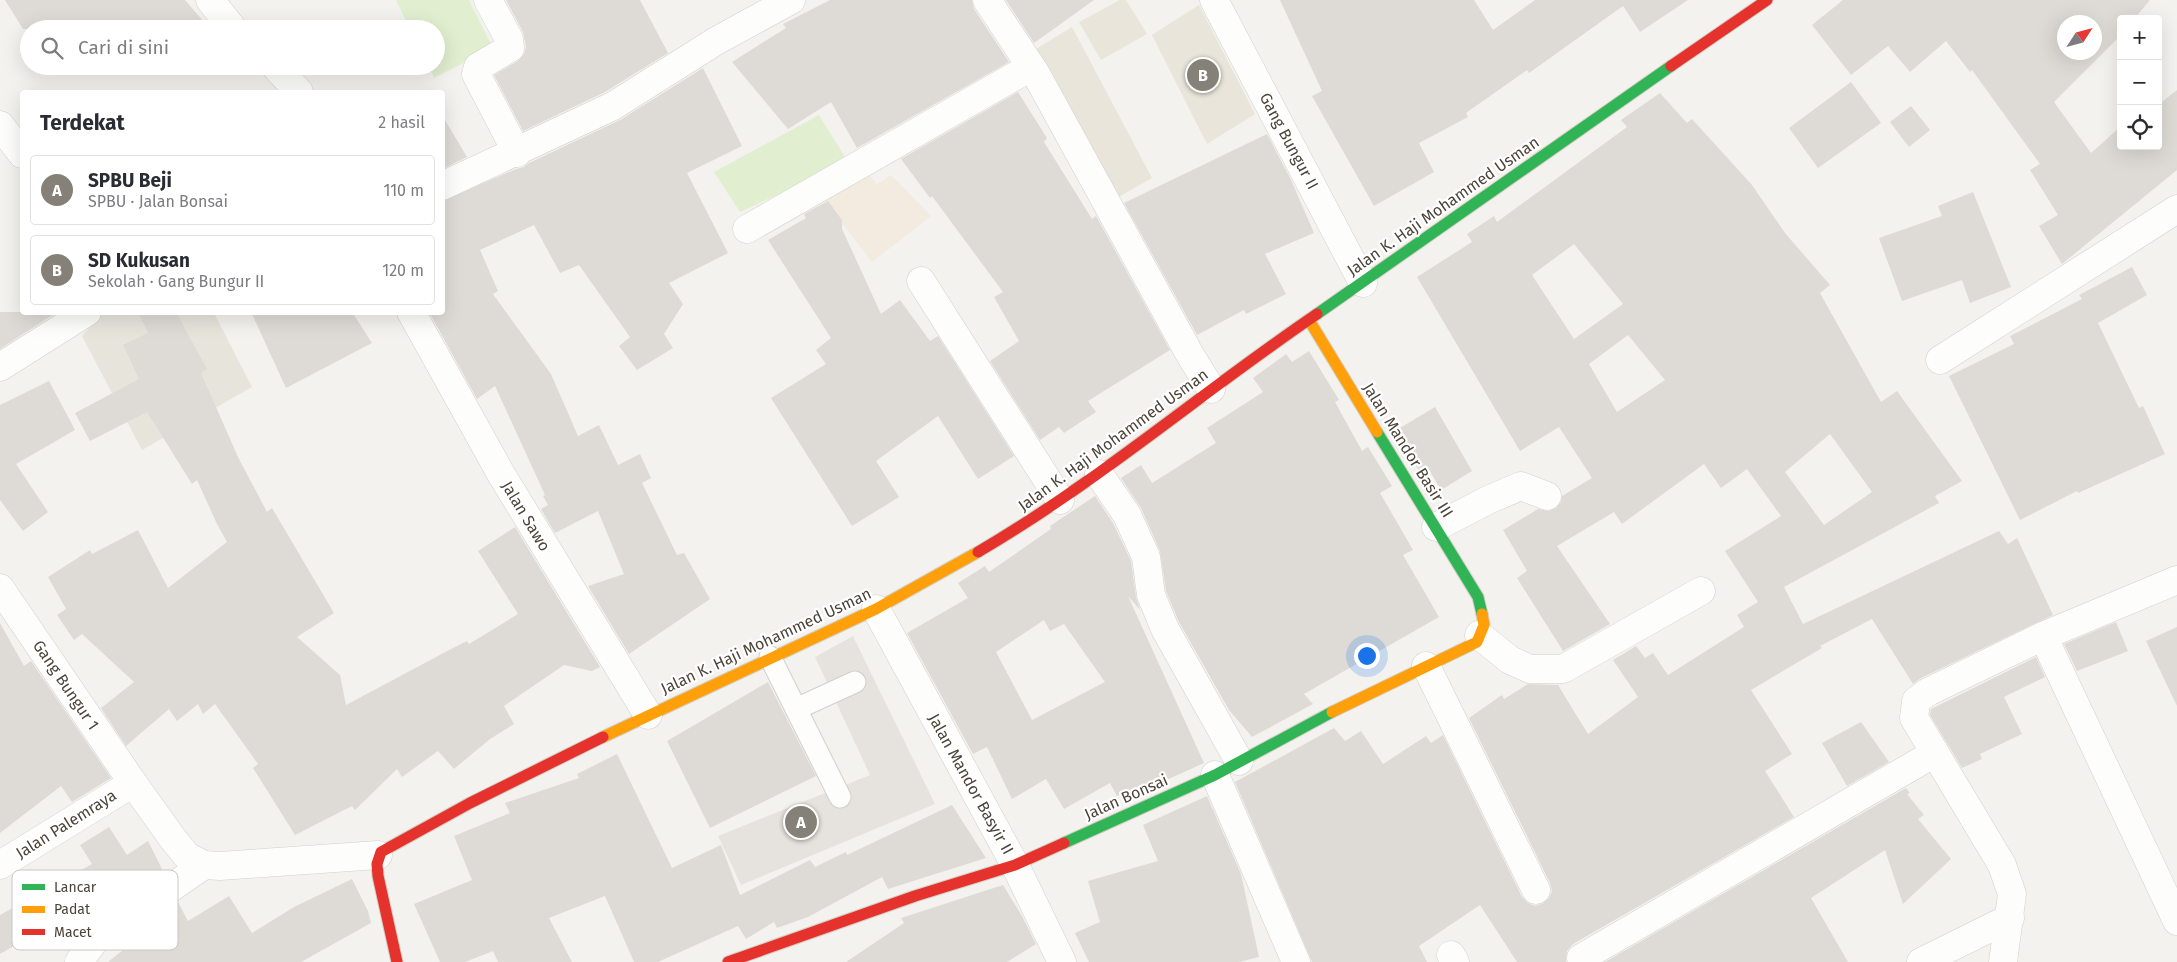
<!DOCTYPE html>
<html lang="id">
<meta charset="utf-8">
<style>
:root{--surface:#fff;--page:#f2f2f3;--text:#2b2b33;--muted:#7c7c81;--line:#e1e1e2;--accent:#868178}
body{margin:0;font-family:"Fira Sans",sans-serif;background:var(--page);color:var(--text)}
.controls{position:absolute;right:15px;top:15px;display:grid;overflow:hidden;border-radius:5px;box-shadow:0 5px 20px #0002}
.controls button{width:45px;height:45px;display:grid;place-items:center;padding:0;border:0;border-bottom:1px solid var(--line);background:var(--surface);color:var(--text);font:25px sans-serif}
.compass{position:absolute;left:2057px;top:15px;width:45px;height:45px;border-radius:50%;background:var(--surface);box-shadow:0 5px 20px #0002;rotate:54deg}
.you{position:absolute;left:1366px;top:655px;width:18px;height:18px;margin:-12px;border:4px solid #fff;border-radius:50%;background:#1a73e8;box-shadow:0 0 0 8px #1a73e833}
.badge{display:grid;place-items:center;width:32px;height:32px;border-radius:50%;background:var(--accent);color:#fff;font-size:16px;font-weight:700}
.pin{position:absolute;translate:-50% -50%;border:2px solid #fff;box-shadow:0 1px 5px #0006}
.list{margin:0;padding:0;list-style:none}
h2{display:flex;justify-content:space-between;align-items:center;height:65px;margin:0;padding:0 20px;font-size:21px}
h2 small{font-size:16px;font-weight:400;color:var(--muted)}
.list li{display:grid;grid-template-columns:32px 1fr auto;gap:15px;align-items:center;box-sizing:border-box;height:70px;margin:0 10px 10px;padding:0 10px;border:1px solid var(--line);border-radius:5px}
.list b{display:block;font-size:19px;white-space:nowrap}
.list p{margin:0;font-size:16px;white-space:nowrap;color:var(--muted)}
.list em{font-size:16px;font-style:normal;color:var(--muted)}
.icon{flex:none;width:28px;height:28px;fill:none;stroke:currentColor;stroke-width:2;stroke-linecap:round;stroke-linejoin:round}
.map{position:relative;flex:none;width:2177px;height:962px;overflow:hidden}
.search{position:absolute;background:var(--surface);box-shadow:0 5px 20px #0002;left:20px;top:20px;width:425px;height:55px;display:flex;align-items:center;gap:12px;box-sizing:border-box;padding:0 18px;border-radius:28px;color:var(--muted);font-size:19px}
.panel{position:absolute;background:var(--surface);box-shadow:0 5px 20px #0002;left:20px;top:90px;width:425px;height:225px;border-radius:5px}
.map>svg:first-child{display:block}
.residential{fill:#e7e4dc}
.commercial{fill:#f3ebdf}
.education{fill:#eae5da}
.green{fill:#e1eecf}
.parking{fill:#e6e3df}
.building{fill:#dedbd6;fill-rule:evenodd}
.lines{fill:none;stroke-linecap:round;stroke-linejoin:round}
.lane-casing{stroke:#d2d0cb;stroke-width:23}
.street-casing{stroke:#d2d0cb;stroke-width:29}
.fast-casing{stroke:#d3cfc5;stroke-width:13}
.slow-casing{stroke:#d3cfc5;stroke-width:13}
.jam-casing{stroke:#d3cfc5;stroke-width:13}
.lane{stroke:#fdfdfc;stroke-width:21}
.street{stroke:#fdfdfc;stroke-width:28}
.fast{stroke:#30b455;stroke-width:11}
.slow{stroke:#ff9f0a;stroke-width:11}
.jam{stroke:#e5322d;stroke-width:11}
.labels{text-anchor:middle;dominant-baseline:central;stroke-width:4.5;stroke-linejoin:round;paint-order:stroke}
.street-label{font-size:16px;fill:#4b4439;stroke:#fff}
.key{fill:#fff;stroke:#c9c7c4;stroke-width:1}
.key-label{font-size:14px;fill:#4b4439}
</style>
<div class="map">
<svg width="2177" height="962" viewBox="0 0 2177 962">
<rect width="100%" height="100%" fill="#f4f2ee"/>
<polygon class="residential" points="103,313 214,313 252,387 142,450 82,336"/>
<polygon class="commercial" points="866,172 877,184 891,175 931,216 872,262 824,199"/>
<g class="education">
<polygon points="1120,0 1126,0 1147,34 1101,60 1079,22"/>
<polygon points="1199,5 1255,114 1207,144 1152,35"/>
<polygon points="1072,27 1152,178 1110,202 1028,54"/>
</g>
<g class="green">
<polygon points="396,0 469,0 493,48 434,78 429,66 436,66 436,29 410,29"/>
<polygon points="819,115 848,162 740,212 714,172"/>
</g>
<polygon class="parking" points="853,636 935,804 741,885 718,836 870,775 815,657"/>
<g class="building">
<polygon points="5,0 185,0 204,22 194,29 23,29"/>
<polygon points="506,0 640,0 668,53 605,92 523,131 494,75 518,61 524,54 526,47 523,32"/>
<polygon points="830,0 972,0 974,9 1009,62 857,148 831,102 788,129 732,62 786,28 783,24"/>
<polygon points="1006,0 1094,0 1034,43"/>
<polygon points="1280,0 1474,0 1493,30 1535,0 1688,0 1640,32 1623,6 1529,73 1527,70 1466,113 1468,117 1419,143 1434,172 1374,206 1312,96 1322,91"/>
<path d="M1843,0h307l-16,19h-13v16l-67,67 37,51 28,-25 2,18h37v-41l19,-15v80l-115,94 -23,-38 19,-11 -28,-45 10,-6 -68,-94 -2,2 -24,-31 -36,31 -22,-26 -37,29 -39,-50zM2064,22h30v30h-30z"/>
<polygon points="703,68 742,146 687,173 728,253 669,283 683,304 664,334 673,348 637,370 619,346 630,337 579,265 560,273 534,225 480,250 498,291 493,294 551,374 578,436 599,425 618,465 640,454 651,478 642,483 677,555 684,553 710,599 629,654 588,586 624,574 598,511 555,533 541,509 548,505 543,496 545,495 495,386 477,399 429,312 442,312 442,201 516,169 524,167 529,163 620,120"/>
<polygon points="1851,82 1881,123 1818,168 1789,128"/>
<polygon points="1018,92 1047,138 1044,142 1092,219 1096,216 1170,350 1088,401 1096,412 1064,433 1059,427 1040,440 990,361 1019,341 994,297 1003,292 932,196 930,198 901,159"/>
<path d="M1660,93l27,30 5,-4 60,66 33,48 45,52 -10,8 61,109 16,-11 65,90 -27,15 4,7 -155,84 19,37 196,-93 9,13 9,-6 36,77 -132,63 -8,6 -41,-65 -52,27 2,2 -71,42 41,64 -27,17 29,46 -221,127 -6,7 -1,11h-49l-37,-57 -61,41 8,16h-115l-77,-180 99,-54 11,13 16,-10 22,33 43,-28 5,7 12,-8 79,162 6,6 7,3 7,-2 7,-6 3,-7 -2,-8 -81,-165 33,-23 2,4 24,-15 30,1 30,49 50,-37 -25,-37 23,-14 9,12 8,-5 15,22 76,-48 -7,-12 21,-13 -33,-51 56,-35 -34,-47 -26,19 -17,-24 -82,60 -8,-12 -57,34 53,78 -47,27 -46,-73 10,-7 -24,-41 35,-21 11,2 7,-3 5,-6 1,-6 30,-18 -33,-51 -39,24 -103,-174 55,-35 -5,-8 27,-18 3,6 130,-95 -6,-7zM1574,244l49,60 -49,35 -42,-64zM1628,335l37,45 -48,32 -28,-48zM1830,434l42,58 -48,33 -39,-53z"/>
<polygon points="1911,106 1930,130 1909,147 1890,122"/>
<polygon points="442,115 467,157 442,169"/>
<polygon points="1267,134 1291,180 1314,233 1265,254 1286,294 1246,314 1244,310 1197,335 1124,203"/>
<polygon points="1973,192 2011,287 1970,303 1962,280 1902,301 1879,238 1942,216 1938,206"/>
<polygon points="828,201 842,220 842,229 881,314 900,300 930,341 938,336 1014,456 978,479 938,416 876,461 899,497 852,526 771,398 826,364 816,350 831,338 768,240 806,218 804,214"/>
<polygon points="2132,267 2147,295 2098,323 2139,408 2143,406 2165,454 2078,493 2077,491 2020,520 1949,376 2014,344 2010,336 2082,299 2079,295"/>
<polygon points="0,312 57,312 0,349"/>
<polygon points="138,312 176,312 207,369 201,373 238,457 267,512 272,508 334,613 297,637 340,675 346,705 451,649 467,641 469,644 518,614 478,551 515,527 600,667 592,671 564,665 504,706 514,724 490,739 454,769 438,751 402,777 397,769 355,810 352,806 295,835 253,768 258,764 215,704 203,714 198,704 177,721 169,709 126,746 101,708 134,682 82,634 74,640 57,615 66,609 48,577 90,550 92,554 138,530 168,588 227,542 217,524 197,480 192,484 147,412 90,441 75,413 139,379 123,345 148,333"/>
<polygon points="251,312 352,312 372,343 286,388"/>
<polygon points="1309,351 1339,400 1335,402 1362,451 1368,447 1392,486 1380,493 1413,550 1403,555 1439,617 1304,694 1313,704 1252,737 1229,710 1179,622 1166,591 1160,551 1141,508 1121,478 1141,465 1152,483 1216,443 1207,428 1263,392 1253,378 1286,354 1292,362"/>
<polygon points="49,381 75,430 16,464 48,512 23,531 0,500 0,405"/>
<polygon points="1435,407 1472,471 1441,490 1427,466 1419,471 1395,431"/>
<path d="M1095,496l18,27 18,38 5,36 4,13 -12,-14 76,167 -73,33 -3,-6 -11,6 -7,-13 -46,26 -18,-30 -34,20 -25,-52 -14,7 -66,-121 61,-35 -10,-15 27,-17 4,6 62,-43 -1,-3zM1044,620l6,11 14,-7 41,58 -73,38 -36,-68z"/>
<polygon points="2116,622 2128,651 2077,671 2064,644"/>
<polygon points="0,623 24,666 31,661 111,778 72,802 61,786 0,833"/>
<polygon points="2177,627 2177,706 2146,641"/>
<polygon points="2036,657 2045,677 2004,697 2022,734 1980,754 1982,759 1962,768 1930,715 1931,709"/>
<polygon points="768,682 816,776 710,828 667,741"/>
<polygon points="1861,722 1889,762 1847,786 1822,743"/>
<polygon points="617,754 672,868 721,845 740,895 810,860 815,867 846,852 847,855 952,805 986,858 888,889 882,877 808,917 777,928 774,922 746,939 738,926 658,962 634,962 605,896 549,918 572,962 498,962 493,951 465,962 440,962 414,904 472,880 454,836 510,813 505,803 579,778 577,774"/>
<polygon points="1906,788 1910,793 1907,794 1924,815 1918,819 1951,859 1903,904 1885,850 1811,898 1848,962 1605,962"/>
<polygon points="1207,796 1241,874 1259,957 1239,962 1089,962 1075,933 1100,922 1088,881 1158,861 1143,825"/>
<polygon points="109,827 127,855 148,841 164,873 118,906 109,891 0,954 0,915 92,864 80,845"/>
<polygon points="352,879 368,911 371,923 301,962 108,962 138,938 134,932 178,902 188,921 229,896 252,933 294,907"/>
<polygon points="1003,885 1022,916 1036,944 1007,962 846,962 904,923 901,918"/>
</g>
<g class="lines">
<g class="lane-casing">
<g id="lane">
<polyline points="770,657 840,797"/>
<polyline points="796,709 855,682"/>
</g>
</g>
<g class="street-casing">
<g id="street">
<polyline points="210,0 233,29"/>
<polyline points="488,0 509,39 510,48 478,67 476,74 517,153"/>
<polyline points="987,0 1036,74 1189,353 1211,389"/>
<polyline points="1214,0 1363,283"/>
<polyline points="275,66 299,92"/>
<polyline points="0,125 22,154"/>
<polyline points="442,186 613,106 716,41 791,0"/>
<polyline points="747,229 1031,67"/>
<polyline points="921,281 1060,500"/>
<polyline points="411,312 501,474 648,715"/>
<polyline points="1940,360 2177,209"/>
<polyline points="0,367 87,312"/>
<polyline points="1099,474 1127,515 1146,557 1151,595 1165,629 1239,761"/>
<polyline points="1436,527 1488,500 1521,486 1547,496"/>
<polyline points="0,588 133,783 173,839 187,856 204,865 220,866 378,855"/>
<polyline points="876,609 1015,865 1062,962"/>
<polyline points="1479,635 1510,660 1530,669 1563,669 1701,591"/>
<polyline points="2043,636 2177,921"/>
<polyline points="1426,666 1536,890"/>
<polyline points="1215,775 1296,962"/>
<polyline points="0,865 133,783"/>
<polyline points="1451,955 1455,962"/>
<polyline points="1581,958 1935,753"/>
<polyline points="79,962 94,941 204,865"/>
<polyline points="1921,962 2010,918"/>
<polyline points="2003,962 2012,894 2002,865 1914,718 1916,701 1928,692 2043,636 2177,580"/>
</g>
</g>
<g class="fast-casing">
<g id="fast">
<polyline points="1317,314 1671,66"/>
<polyline points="1377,432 1478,597 1482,614"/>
<polyline points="1064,843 1215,775 1332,712"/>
</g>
</g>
<g class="slow-casing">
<g id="slow">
<polyline points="1309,320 1377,432"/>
<polyline points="1332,712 1477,642 1484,625 1482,614"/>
<polyline points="603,737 876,609 978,552"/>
</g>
</g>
<g class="jam-casing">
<g id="jam">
<polyline points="1671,66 1767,0"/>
<path d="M978,552c120,-70 225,-161 339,-238"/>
<polyline points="397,962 378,876 377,864 381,852 470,803 603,737"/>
<polyline points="728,962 915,896 1015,865 1064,843"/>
</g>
</g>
<use href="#lane" class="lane"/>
<use href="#street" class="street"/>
<use href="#fast" class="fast"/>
<use href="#slow" class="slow"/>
<use href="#jam" class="jam"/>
</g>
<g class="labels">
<g class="street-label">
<text transform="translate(1289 141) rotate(62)">Gang Bungur II</text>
<text transform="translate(1443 206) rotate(-35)">Jalan K. Haji Mohammed Usman</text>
<text transform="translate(1113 440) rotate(-36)">Jalan K. Haji Mohammed Usman</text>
<text transform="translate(1408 450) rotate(58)">Jalan Mandor Basir III</text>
<text transform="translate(526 516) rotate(59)">Jalan Sawo</text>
<text transform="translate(766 641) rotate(-25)">Jalan K. Haji Mohammed Usman</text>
<text transform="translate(66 685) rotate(56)">Gang Bungur 1</text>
<text transform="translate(971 784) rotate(61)">Jalan Mandor Basyir II</text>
<text transform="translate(1126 797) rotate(-24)">Jalan Bonsai</text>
<text transform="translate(66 824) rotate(-32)">Jalan Palemraya</text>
</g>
</g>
<rect x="12" y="870" width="166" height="80" rx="8" class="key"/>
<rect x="22" y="884" width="23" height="6" fill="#30b455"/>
<rect x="22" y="906" width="23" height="7" fill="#ff9f0a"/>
<rect x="22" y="929" width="23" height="6" fill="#e5322d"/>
<g class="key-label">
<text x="54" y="892">Lancar</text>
<text x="54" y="914">Padat</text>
<text x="54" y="937">Macet</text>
</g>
</svg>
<div class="controls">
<button>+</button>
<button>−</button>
<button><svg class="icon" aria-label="locate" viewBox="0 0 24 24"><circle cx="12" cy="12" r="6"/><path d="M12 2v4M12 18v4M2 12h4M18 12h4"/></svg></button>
</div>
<svg class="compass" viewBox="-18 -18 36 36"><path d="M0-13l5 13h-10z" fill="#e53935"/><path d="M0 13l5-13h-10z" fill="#7c7c81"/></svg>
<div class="you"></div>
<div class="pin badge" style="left:801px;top:822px">A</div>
<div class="pin badge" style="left:1203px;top:75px">B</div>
<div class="search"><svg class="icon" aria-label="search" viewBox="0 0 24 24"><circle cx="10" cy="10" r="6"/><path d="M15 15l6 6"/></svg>Cari di sini</div>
<section class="panel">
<h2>Terdekat<small>2 hasil</small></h2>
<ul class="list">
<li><span class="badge">A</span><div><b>SPBU Beji</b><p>SPBU · Jalan Bonsai</p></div><em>110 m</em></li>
<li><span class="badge">B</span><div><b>SD Kukusan</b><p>Sekolah · Gang Bungur II</p></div><em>120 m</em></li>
</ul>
</section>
</div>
